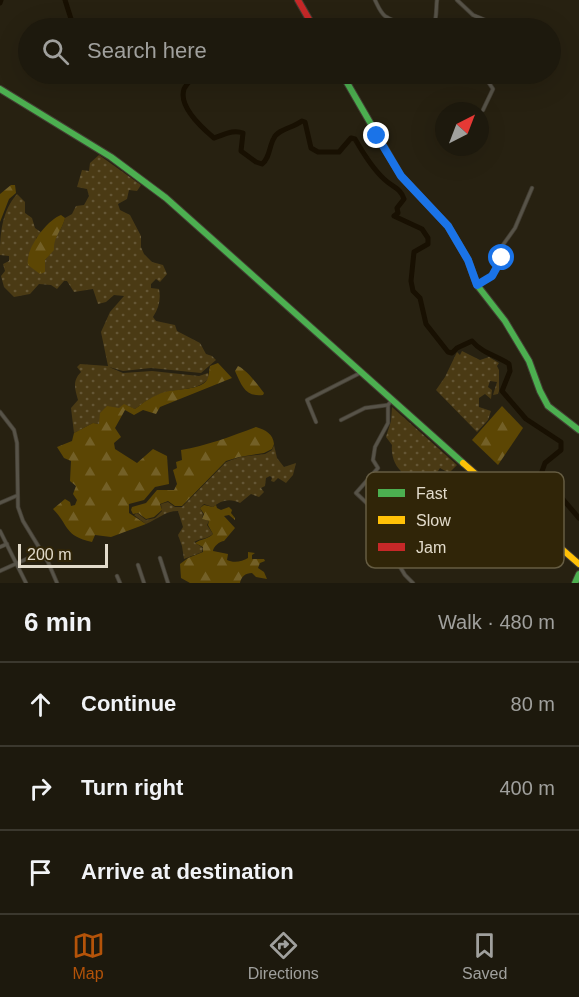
<!DOCTYPE html>
<meta charset="utf-8">
<style>
:root{--surface:#1d190d;--page:#252216;--text:#f1f3f6;--muted:#a0a09d;--line:#3b382e;--accent:#b45309}
body{margin:0;font-family:Arial,sans-serif;background:var(--page);color:var(--text)}
.compass{position:absolute;left:435px;top:102px;width:54px;height:54px;border-radius:50%;background:var(--surface);box-shadow:0 6px 24px #0002;rotate:42deg}
.scale{position:absolute;left:18px;bottom:15px;width:90px;box-sizing:border-box;padding-left:6px;border:3px solid #e2dbcb;border-top:0;font-size:16px;line-height:21px;white-space:nowrap;color:#e2dbcb;-webkit-text-stroke:4px #302508;paint-order:stroke}
.stop{position:absolute;width:18px;height:18px;margin:-14px;border:4px solid #1a73e8;border-radius:50%;background:#fff}
.stop.end{background:#1a73e8;border-color:#fff;box-shadow:0 2px 6px #0008}
.list{margin:0;padding:0;list-style:none}
h2{display:flex;justify-content:space-between;align-items:center;height:78px;margin:0;padding:0 24px;font-size:26px}
h2 small{font-size:20px;font-weight:400;color:var(--muted)}
.list li{display:grid;grid-template-columns:39px 1fr auto;gap:18px;align-items:center;box-sizing:border-box;height:84px;padding:0 24px;border-top:2px solid var(--line)}
.list b{display:block;font-size:22px;white-space:nowrap}
.list em{font-size:20px;font-style:normal;color:var(--muted)}
.icon{flex:none;width:33px;height:33px;fill:none;stroke:currentColor;stroke-width:2;stroke-linecap:round;stroke-linejoin:round}
.map{position:relative;flex:none;width:579px;height:583px;overflow:hidden}
.search{position:absolute;background:var(--surface);box-shadow:0 6px 24px #0002;left:18px;right:18px;top:18px;height:66px;display:flex;align-items:center;gap:15px;box-sizing:border-box;padding:0 21px;border-radius:33px;color:var(--muted);font-size:22px}
.sheet{height:330px;background:var(--surface)}
nav{display:flex;justify-content:space-around;align-items:center;box-sizing:border-box;height:84px;border-top:2px solid var(--line);background:var(--surface);font-size:16px;color:var(--muted)}
nav a{display:grid;justify-items:center;gap:3px}
nav .on{color:var(--accent)}
.map>svg:first-child{display:block}
.grass{fill:url(#grass-dots)}
.forest{fill:url(#forest-firs)}
.lines{fill:none;stroke-linecap:round;stroke-linejoin:round}
.river{stroke:#181002;stroke-width:5}
.street-casing{stroke:#423d32;stroke-width:4.5}
.fast-casing{stroke:#423d32;stroke-width:8}
.slow-casing{stroke:#423d32;stroke-width:8}
.jam-casing{stroke:#423d32;stroke-width:8}
.street{stroke:#575348;stroke-width:3}
.fast{stroke:#4caf50;stroke-width:6}
.slow{stroke:#ffc107;stroke-width:6}
.jam{stroke:#c62828;stroke-width:6}
.route{stroke:#1a73e8;stroke-width:8}
.key{fill:#302508;stroke:#655c42;stroke-width:1.5}
.key-label{font-size:16px;fill:#e2dbcb}
</style>
<div class="map">
<svg width="579" height="583" viewBox="0 0 579 583">
<defs>
<pattern id="grass-dots" width="8" height="8" patternUnits="userSpaceOnUse" patternTransform="scale(1.5)"><rect width="8" height="8" fill="#4a3a14"/><path d="M2 2h.1M6 6h.1" fill="none" stroke="#645635" stroke-width="1.8" stroke-linecap="round"/></pattern>
<pattern id="forest-firs" width="22" height="20" patternUnits="userSpaceOnUse" patternTransform="scale(1.5)"><rect width="22" height="20" fill="#5c4604"/><path d="M5 1l3.5 6h-7zM16 11l3.5 6h-7z" fill="#736027"/></pattern>
</defs>
<rect width="100%" height="100%" fill="#272111"/>
<g class="grass">
<path d="M99,155l42,30 -4,6 -8,-1 -2,9 -9,5 2,6 10,5 11,21v11l3,7 8,8 11,3 4,9 -7,8 -4,-3 -5,5v4l8,1c2,10 0,19 -6,28l3,4 19,4 2,6 23,12 6,11 6,2 4,4 -15,13 -50,-5 -28,3 -14,-4 14,6 29,-2 47,5 9,-3 1,5c-11,13 -30,10 -45,15 -11,3 -20,9 -29,16l-11,-4 -25,19 -6,-1 -19,10 -3,-25 7,-8c-3,-11 -6,-19 3,-28l-4,-5 3,-3 28,2 -7,-34 9,-20 14,-16 -10,-1 -8,7 -8,2 -5,-15 -19,3 -7,-11h-3l-7,8 -6,-4 -12,-1 -9,10 -16,3 -10,-10 -3,-11 4,-5 -2,-7 6,-3v-5l-9,-1c0,-22 2,-44 17,-61l8,8v11l7,5 3,10 7,5 -6,5 8,34 1,-12 8,-10c0,-13 9,-19 12,-32l7,-4 4,-8 8,-1 5,-9 -2,-7 -10,-2 5,-17 7,1 1,-8z"/>
<polygon points="462,351 480,360 489,357 499,363 497,366 499,370 499,391 498,394 493,395 497,382 490,381 488,387 492,390 491,399 485,394 479,398 479,407 491,411 488,420 477,432 436,390 445,377 457,352 460,355"/>
<path d="M392,407l65,58 -8,8 -9,-5 -8,12 -12,-1 -15,4 -4,-4v-8c-7,-6 -10,-17 -9,-26l-6,-8 5,-16z"/>
<path d="M274,445l3,13 7,9 12,-4 -3,12 -7,8 -8,-5 -4,4 -3,-1 1,-3 -2,-2 -4,2 -1,8 -4,2 3,4 -5,5 -8,-3 -11,9c-10,-5 -19,-3 -27,4l-9,-3 -4,4 3,6 -1,5 7,2 -2,4 6,9c-6,5 -12,4 -19,8l9,6 -1,4 -18,7 -2,-13 -4,-11 5,-8 -5,-16c-13,0 -20,8 -32,13l-12,-9 3,-2 9,7 9,-2 7,-7 -1,-7 7,-2 7,5h7l44,-45 14,-5 25,-3 7,-4z"/>
</g>
<g class="forest">
<polygon points="11,185 15,185 16,193 9,199 0,222 0,194"/>
<path d="M61,215l4,3c-3,13 -12,19 -11,32l-9,10v12l-5,2 -12,-9c-3,-16 19,-45 33,-50z"/>
<path d="M218,363l14,15 -72,29 -4,7 -13,-4 -9,5 -9,-5 -10,18 6,9 -7,6 1,6 22,14 16,-14 14,7 2,28 -14,3 -11,13 -15,4v9l17,11 -35,13 -16,-2 -3,7c-28,-6 -23,-17 -39,-33l12,-10 5,3 1,4 4,-1 2,-5 -4,-6 3,-8 -6,-5 1,-20 -7,-3 -7,-11 15,-6 2,-8 19,-10 6,1 1,-11 7,-7 12,2 5,-4 11,5c9,-7 19,-14 30,-17 11,-3 36,-2 42,-12 2,-3 2,-10 3,-14z"/>
<path d="M238,366c10,5 19,18 26,27l-1,2c-18,2 -21,-9 -28,-24z"/>
<polygon points="502,406 523,428 498,465 472,440"/>
<path d="M256,427c10,3 17,7 18,17l-2,5 -8,4 -25,4 -13,4 -44,45h-7l-7,-5 -8,3 2,6 -8,7 -8,2 -8,-6 -5,1 -2,-4 1,-3 14,-4 11,-13h17l3,-6 -4,-14 4,-2 -1,-6 6,-2 -1,-10c25,-4 51,-14 75,-23z"/>
<path d="M204,505l9,2 3,-2 1,3 4,2 8,-3 3,3 -1,3 4,5v2l-6,-5 -5,1 11,12 -11,13c-4,0 -11,6 -11,10l15,3 -1,6c6,3 15,2 21,-2v-6l7,1 -3,2v4h12l1,2 -5,2 -2,5 6,4 3,7 -11,-2 -4,-4c-7,0 -11,4 -12,10h-50l-9,-5 -1,-14 8,-6 15,-6v-5l-8,-4c6,-4 13,-4 18,-9l-5,-9 1,-4 -7,-2 2,-5 -4,-6z"/>
</g>
<g class="lines">
<g class="river">
<polyline points="65,0 72,22 70,28"/>
<polyline points="0,3 1,0"/>
<path d="M192,74l1,3c-3,4 -7,8 -9,12 -6,18 18,39 30,49 10,-3 19,-9 29,-5l-2,18 15,11 6,2c8,-6 7,-18 12,-26 4,-9 19,-10 28,-17l3,1 6,26 7,4h21l12,-14 4,1c8,14 17,29 29,40 8,8 17,9 20,20l-7,9 1,5 -4,3 28,13 6,9v6l-14,8 -3,29 2,10 7,7 6,26 22,28 4,1 5,-5 15,-7c11,13 24,14 37,23l1,7 -8,20 24,28 35,23v8l-16,13 -4,11 38,44"/>
</g>
<g class="street-casing">
<g id="street">
<path d="M375,0c3,6 5,12 10,16 7,5 44,17 49,8 3,-6 2,-18 3,-24"/>
<polyline points="457,0 473,15 490,22 493,28"/>
<polyline points="476,74 489,83 493,89 483,110"/>
<polyline points="477,285 492,276 502,258 500,249 515,228 532,188"/>
<polyline points="392,400 388,405 388,423 375,447 373,460 378,468 356,493 371,507 377,528 382,537 405,575 413,583"/>
<polyline points="0,412 14,430 17,443 18,507 23,521 48,562 57,583"/>
<polyline points="341,420 365,408 388,405"/>
<polyline points="316,422 307,400 362,372"/>
<polyline points="0,503 16,496"/>
<polyline points="0,531 26,583"/>
<polyline points="0,547 7,544"/>
<polyline points="160,558 168,583"/>
<polyline points="138,565 144,583"/>
<polyline points="0,571 42,552"/>
<polyline points="117,576 120,583"/>
</g>
</g>
<g class="fast-casing">
<g id="fast">
<polyline points="342,74 401,176 448,226 468,260 477,285 505,321 529,361 540,391 548,406 579,430"/>
<polyline points="0,89 111,157 166,198 463,463"/>
<polyline points="575,583 579,574"/>
</g>
</g>
<g class="slow-casing">
<polyline id="slow" points="463,463 579,564"/>
</g>
<g class="jam-casing">
<polyline id="jam" points="298,0 314,28"/>
</g>
<use href="#street" class="street"/>
<use href="#fast" class="fast"/>
<use href="#slow" class="slow"/>
<use href="#jam" class="jam"/>
</g>
<g class="lines">
<polyline class="route" points="377,136 401,176 448,226 468,260 477,285 492,276 502,258"/>
</g>
<rect x="366" y="472" width="198" height="96" rx="9" class="key"/>
<rect x="378" y="489" width="27" height="8" fill="#4caf50"/>
<rect x="378" y="516" width="27" height="8" fill="#ffc107"/>
<rect x="378" y="543" width="27" height="8" fill="#c62828"/>
<g class="key-label">
<text x="416" y="499">Fast</text>
<text x="416" y="526">Slow</text>
<text x="416" y="553">Jam</text>
</g>
</svg>
<svg class="compass" viewBox="-18 -18 36 36"><path d="M0-13l5 13h-10z" fill="#e53935"/><path d="M0 13l5-13h-10z" fill="#a0a09d"/></svg>
<div class="scale">200 m</div>
<div class="stop" style="left:502px;top:258px"></div>
<div class="stop end" style="left:377px;top:136px"></div>
<div class="search"><svg class="icon" aria-label="search" viewBox="0 0 24 24"><circle cx="10" cy="10" r="6"/><path d="M15 15l6 6"/></svg>Search here</div>
</div>
<section class="sheet">
<h2>6 min<small>Walk · 480 m</small></h2>
<ul class="list">
<li><svg class="icon" aria-label="ahead" viewBox="0 0 24 24"><path d="M12 20V5M6 11l6-6 6 6"/></svg><div><b>Continue</b></div><em>80 m</em></li>
<li><svg class="icon" aria-label="right" viewBox="0 0 24 24"><path d="M7 20v-9h11M14 6l5 5-5 5"/></svg><div><b>Turn right</b></div><em>400 m</em></li>
<li><svg class="icon" aria-label="arrive" viewBox="0 0 24 24"><path d="M6 21V4h12l-3 4 3 4H6"/></svg><div><b>Arrive at destination</b></div></li>
</ul>
</section>
<nav>
<a class="on"><svg class="icon" aria-label="map" viewBox="0 0 24 24"><path d="M3 6l6-2 6 2 6-2v14l-6 2-6-2-6 2zM9 4v14M15 6v14"/></svg>Map</a>
<a><svg class="icon" aria-label="directions" viewBox="0 0 24 24"><path d="M12 3l9 9-9 9-9-9zM9 14v-3h6M13 9l2 2-2 2"/></svg>Directions</a>
<a><svg class="icon" aria-label="saved" viewBox="0 0 24 24"><path d="M7 4h10v16l-5-4-5 4z"/></svg>Saved</a>
</nav>
